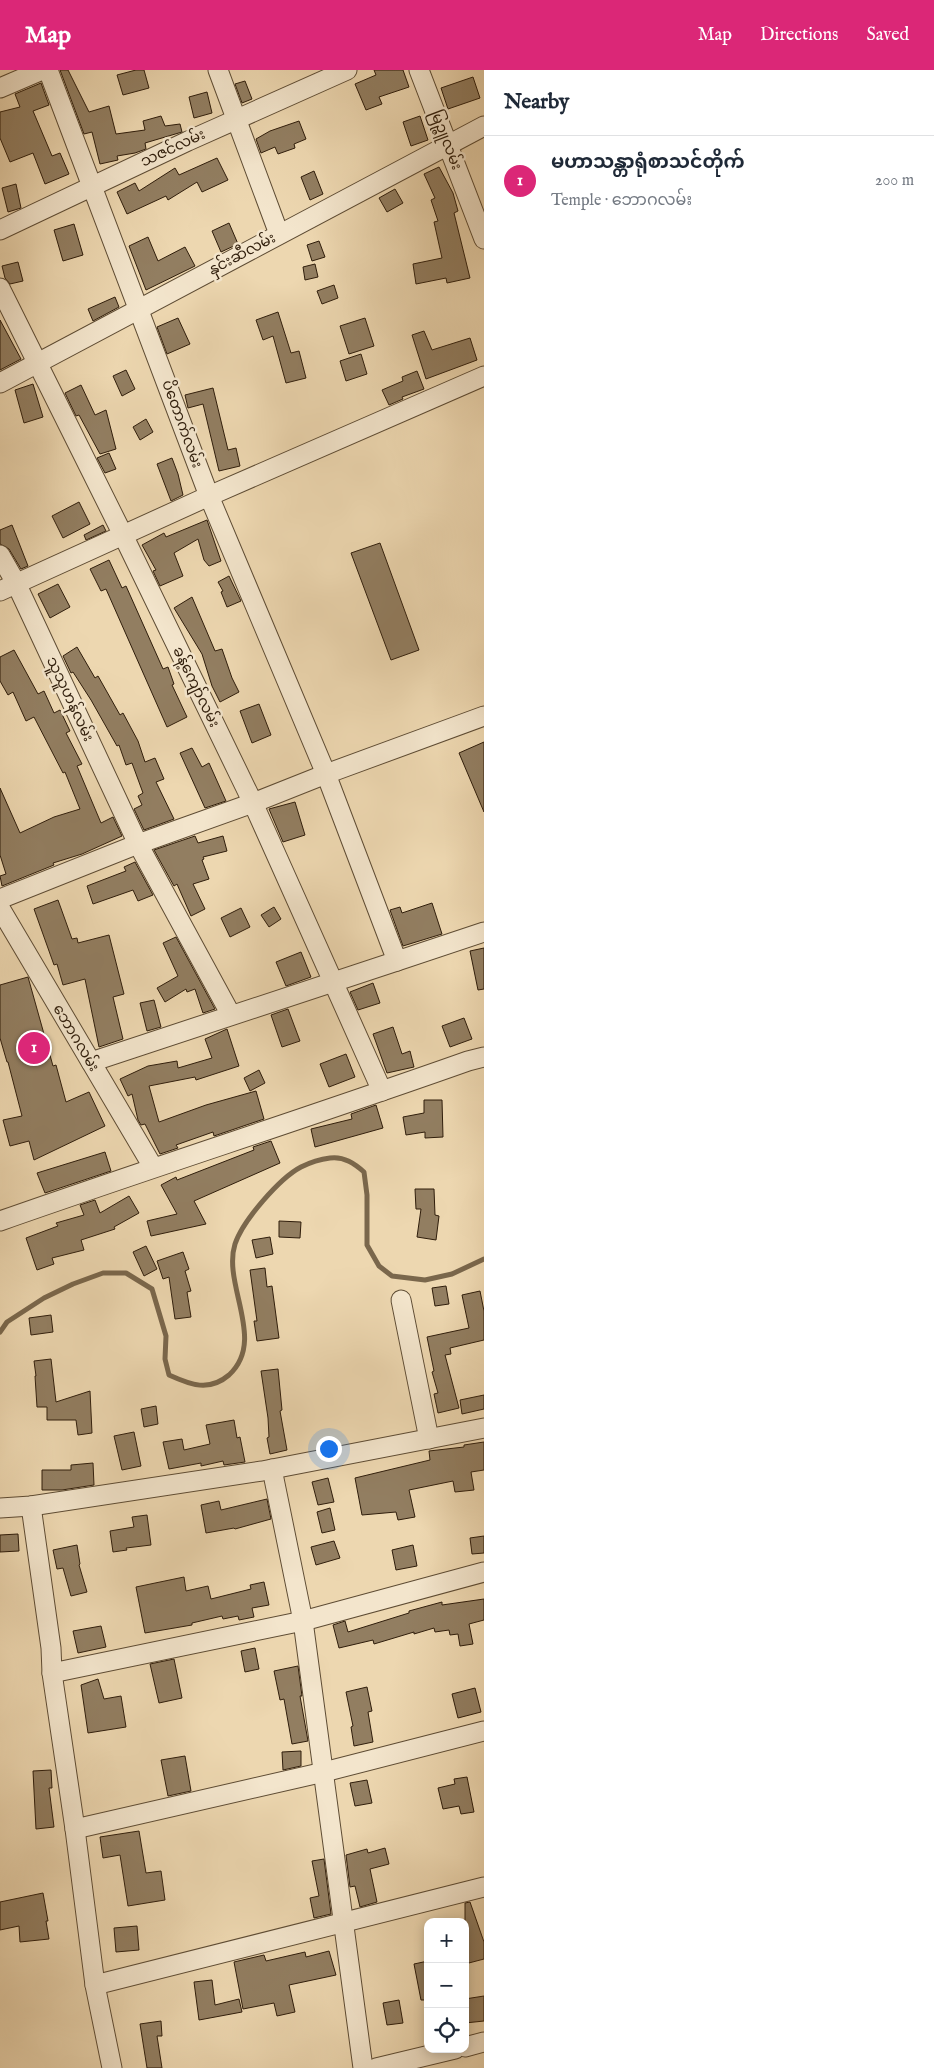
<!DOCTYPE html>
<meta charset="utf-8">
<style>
:root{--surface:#fff;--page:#f2f2f3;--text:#1f2937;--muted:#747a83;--line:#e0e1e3;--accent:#db2777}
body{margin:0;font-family:"IM FELL English","Noto Sans Myanmar",serif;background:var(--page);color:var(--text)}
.controls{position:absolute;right:15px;bottom:15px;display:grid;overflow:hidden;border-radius:10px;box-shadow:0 2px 12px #0003}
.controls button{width:45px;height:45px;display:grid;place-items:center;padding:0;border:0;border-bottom:1px solid var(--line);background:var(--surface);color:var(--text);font:25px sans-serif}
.you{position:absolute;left:328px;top:1378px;width:18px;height:18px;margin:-12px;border:4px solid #fff;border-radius:50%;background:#1a73e8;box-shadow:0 0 0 8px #1a73e833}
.badge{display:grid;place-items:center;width:32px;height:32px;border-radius:50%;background:var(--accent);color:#fff;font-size:16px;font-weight:700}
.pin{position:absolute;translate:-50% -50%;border:2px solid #fff;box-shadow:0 1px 5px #0006}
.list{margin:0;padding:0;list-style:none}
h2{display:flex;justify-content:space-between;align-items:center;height:65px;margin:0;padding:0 20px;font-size:21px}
h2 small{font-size:16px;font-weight:400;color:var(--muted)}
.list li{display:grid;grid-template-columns:32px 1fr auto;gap:15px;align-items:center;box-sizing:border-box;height:90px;padding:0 20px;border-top:1px solid var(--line)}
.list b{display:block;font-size:19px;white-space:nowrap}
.list p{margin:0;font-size:16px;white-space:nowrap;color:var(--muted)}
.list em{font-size:16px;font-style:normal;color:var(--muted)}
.icon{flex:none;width:28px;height:28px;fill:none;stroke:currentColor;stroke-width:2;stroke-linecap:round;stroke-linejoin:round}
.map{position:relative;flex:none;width:484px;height:1998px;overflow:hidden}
header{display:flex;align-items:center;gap:30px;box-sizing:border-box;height:70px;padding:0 25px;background:var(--accent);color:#fff}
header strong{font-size:24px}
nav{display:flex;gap:28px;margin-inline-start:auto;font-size:18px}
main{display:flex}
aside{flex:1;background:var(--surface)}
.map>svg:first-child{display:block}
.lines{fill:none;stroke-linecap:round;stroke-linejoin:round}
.stream{stroke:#7a674c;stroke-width:5}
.building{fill:#927e61;stroke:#2f1d0b}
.street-casing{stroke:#5e4c34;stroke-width:21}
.street{stroke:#f3e5cc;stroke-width:19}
.labels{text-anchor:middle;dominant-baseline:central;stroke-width:5;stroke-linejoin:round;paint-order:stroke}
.street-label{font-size:15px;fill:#2f1d0b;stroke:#f3e5cc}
</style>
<header>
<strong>Map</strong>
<nav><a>Map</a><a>Directions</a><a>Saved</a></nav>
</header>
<main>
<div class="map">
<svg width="484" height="1998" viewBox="0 0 484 1998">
<rect width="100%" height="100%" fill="#edd7b0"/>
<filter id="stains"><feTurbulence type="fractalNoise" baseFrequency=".004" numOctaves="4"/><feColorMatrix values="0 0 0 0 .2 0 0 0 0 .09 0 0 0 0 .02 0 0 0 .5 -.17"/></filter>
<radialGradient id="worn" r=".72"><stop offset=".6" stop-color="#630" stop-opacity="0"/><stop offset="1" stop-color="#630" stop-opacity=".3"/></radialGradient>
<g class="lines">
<path class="stream" d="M0,1262l7,-10 37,-24 29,-14 30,-11h23l26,16 14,47 -1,23 4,16c22,10 40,17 60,0 38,-35 -7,-90 6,-131 8,-24 45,-66 66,-77 8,-4 21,-8 29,-9 14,-2 25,6 34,14l3,23v50l12,21 13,10 33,4 27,-6 32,-15"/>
</g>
<g class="building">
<polygon points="60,0 68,0 89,42 109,36 116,64 145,60 143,51 161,46 165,56 180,54 182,62 145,73 146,79 135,83 117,86 118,90 100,94 92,62 84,64"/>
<polygon points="136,0 144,0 149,18 123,25 117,5"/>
<polygon points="374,0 403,0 409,17 379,27 382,34 366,40 355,14 376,5"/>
<polygon points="473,7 480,28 448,39 441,18"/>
<polygon points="245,11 252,29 242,33 235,14"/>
<polygon points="41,13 49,35 33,41 52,86 60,83 69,104 45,114 33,83 10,92 0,68 0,42 20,37 15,24"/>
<polygon points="207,22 212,43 194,48 189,27"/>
<polygon points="420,46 428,70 411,76 403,52"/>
<polygon points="299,51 306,69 294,74 295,78 278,84 275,77 261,83 256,69 270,61"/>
<polygon points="217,88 228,110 202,122 197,112 168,130 166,126 127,144 117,122 135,113 139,121 175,98 179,105"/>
<polygon points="439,97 453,123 458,141 454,143 470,208 447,213 446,208 416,214 413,194 442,188 434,152 438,151 431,130 435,128 424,104"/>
<polygon points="314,101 323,124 310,130 301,107"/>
<polygon points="16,114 21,138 8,142 2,118"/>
<polygon points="395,119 403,133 387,142 379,128"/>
<polygon points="229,153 238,174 221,182 212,161"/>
<polygon points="74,154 83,185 63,191 54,160"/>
<polygon points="148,167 158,191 185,177 195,196 146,220 129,176"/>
<polygon points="319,171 325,187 312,191 307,175"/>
<polygon points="18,192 23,211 10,214 5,208 2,196"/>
<polygon points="315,194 318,207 305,210 303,197"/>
<polygon points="334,215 338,228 322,234 317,221"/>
<polygon points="115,227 119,237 93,251 88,239"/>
<polygon points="278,242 291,283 299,281 306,308 286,313 273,266 263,270 256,250"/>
<polygon points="178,248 190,274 167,284 157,257"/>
<polygon points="365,248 374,276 349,284 340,256"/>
<polygon points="0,250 21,289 0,300"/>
<polygon points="424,261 432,280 470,268 477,290 426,309 412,265"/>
<polygon points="361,284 367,304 346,311 340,291"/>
<polygon points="126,300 135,319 122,326 113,306"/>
<polygon points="417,301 424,319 402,327 403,329 389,335 382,320 403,311 402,307"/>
<polygon points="33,314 43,347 24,353 15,320"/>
<polygon points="81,315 95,345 106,340 116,379 100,384 79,345 76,346 65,323"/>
<polygon points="213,318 228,380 236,378 240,396 219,401 203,334 188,338 185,325"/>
<polygon points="146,349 153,362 140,370 133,357"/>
<polygon points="109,383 116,399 105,403 97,388"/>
<polygon points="172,388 178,404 183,425 171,431 157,394"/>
<polygon points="79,432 90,454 63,468 52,446"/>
<polygon points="207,450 221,491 209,496 204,490 198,469 174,483 183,506 160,516 153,501 156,500 142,475 164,463 166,467"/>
<polygon points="12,455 28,496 21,499 9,479 0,474 0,460"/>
<polygon points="103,455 106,461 86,470 84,465"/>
<polygon points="380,473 419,580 391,590 351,483"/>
<polygon points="109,490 122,518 126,516 163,599 168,597 174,614 172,615 187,647 167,657 106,519 101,521 90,499"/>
<polygon points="229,506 241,531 227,537 221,522 223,521 218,512"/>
<polygon points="58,514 70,537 50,548 38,524"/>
<polygon points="192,527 215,581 222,579 232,608 239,622 220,632 212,616 202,584 174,538"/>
<polygon points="77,577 95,608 98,606 120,645 123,643 138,671 145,692 155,688 164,709 156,712 174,749 144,760 134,739 142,735 138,726 143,723 132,693 126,695 119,675 117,676 91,630 73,602 71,603 63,586"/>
<polygon points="14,580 38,624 44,621 54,643 60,640 70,661 66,663 82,694 77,696 101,753 113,747 122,766 82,784 53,793 54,795 2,816 0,806 6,804 0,785 0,718 20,763 54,747 80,739 65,702 63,703 34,647 26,651 13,622 8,625 0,611 0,587"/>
<polygon points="259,634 271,665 252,673 240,641"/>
<polygon points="484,672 484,742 459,683"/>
<polygon points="192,678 202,697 209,693 226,731 205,738 180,683"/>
<polygon points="295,732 305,765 283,772 269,739"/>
<polygon points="195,766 198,773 223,766 227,781 203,787 204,789 202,790 209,809 193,814 205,839 191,846 177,814 174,816 154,780"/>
<polygon points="135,792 153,825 138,831 133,820 93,834 87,816 126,801 124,797"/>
<polygon points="58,830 72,869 77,868 78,873 109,865 124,924 113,927 123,969 99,977 85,909 63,915 57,894 54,895 34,839"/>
<polygon points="432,833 442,864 403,876 390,840 400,837 402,843"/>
<polygon points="274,837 281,849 269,857 261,845"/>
<polygon points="241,838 250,857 230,867 221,848"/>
<polygon points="176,867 215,939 203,943 195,919 187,922 186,919 165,932 157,918 178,906 163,873"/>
<polygon points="484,878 484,919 478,920 470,881"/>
<polygon points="301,882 311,907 286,916 276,892"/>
<polygon points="28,907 53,996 56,995 66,1032 89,1022 105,1056 34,1090 29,1071 10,1076 3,1050 22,1046 8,992 7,992 0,968 0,915"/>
<polygon points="373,913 380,933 358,940 350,922"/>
<polygon points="154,930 161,957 147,961 140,933"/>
<polygon points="288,939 300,971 282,977 271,945"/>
<polygon points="464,948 472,969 450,977 442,956"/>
<polygon points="393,957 402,984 410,981 414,997 387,1003 373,964"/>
<polygon points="227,959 239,996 196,1010 195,1007 149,1016 159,1052 206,1035 256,1021 264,1049 214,1066 213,1062 176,1075 178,1078 160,1084 145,1054 141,1055 138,1050 132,1024 128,1026 120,1009 148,996 177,991 178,998 212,988 205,969"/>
<polygon points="346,984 355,1007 329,1017 320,994"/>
<polygon points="259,1000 265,1013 250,1021 244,1008"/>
<polygon points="424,1030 442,1030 443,1067 425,1068 425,1062 406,1065 403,1047 424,1043"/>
<polygon points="376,1035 383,1058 315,1077 311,1059 352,1049 351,1044"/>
<polygon points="271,1071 280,1093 194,1131 206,1154 151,1166 147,1151 177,1144 161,1115 176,1107 177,1110 254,1080 253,1077"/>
<polygon points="105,1082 111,1101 45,1123 37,1103"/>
<polygon points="415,1119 434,1119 435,1145 439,1146 436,1170 417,1167 421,1139 416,1139"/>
<polygon points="129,1126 139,1143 114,1157 115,1159 81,1170 84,1180 52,1188 54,1194 37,1200 26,1168 58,1156 56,1153 84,1145 80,1135 95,1130 100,1143"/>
<polygon points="279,1151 301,1152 300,1168 279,1167"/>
<polygon points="270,1167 273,1184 256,1188 252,1170"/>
<polygon points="146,1176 157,1199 144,1206 133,1182"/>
<polygon points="183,1182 189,1199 185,1201 191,1221 187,1222 191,1247 175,1249 169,1207 163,1209 157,1191"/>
<polygon points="265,1198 267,1217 272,1216 279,1268 257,1271 254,1251 257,1251 250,1200"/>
<polygon points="446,1216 449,1234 435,1236 432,1218"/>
<polygon points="480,1221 484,1241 484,1270 450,1278 451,1284 445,1285 459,1338 438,1343 434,1324 438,1323 432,1302 434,1301 427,1267 469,1258 462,1225"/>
<polygon points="51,1245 53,1262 31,1265 29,1248"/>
<polygon points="51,1289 56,1332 90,1321 92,1363 78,1365 76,1350 47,1350 47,1337 37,1337 35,1306 36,1306 34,1291"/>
<polygon points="278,1299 282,1340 280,1341 287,1380 270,1384 267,1368 269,1367 268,1348 261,1301"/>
<polygon points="484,1325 484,1339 462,1344 460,1330"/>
<polygon points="156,1336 158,1354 144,1357 141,1339"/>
<polygon points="234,1350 237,1368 240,1367 245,1392 224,1395 223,1391 201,1396 201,1393 169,1399 163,1372 182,1369 184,1380 210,1374 206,1355"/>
<polygon points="134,1362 141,1396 122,1400 114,1366"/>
<polygon points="484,1372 484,1400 471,1402 474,1420 455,1422 453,1411 409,1420 415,1447 398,1450 396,1442 362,1445 355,1408 430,1390 429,1381 464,1377 464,1375"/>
<polygon points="93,1393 94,1415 62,1420 42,1420 42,1400 71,1400 71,1395"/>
<polygon points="328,1408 334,1432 318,1435 312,1412"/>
<polygon points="267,1429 271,1449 235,1459 234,1458 206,1463 201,1435 219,1431 221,1440"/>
<polygon points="330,1438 335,1460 322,1463 317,1442"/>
<polygon points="147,1445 151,1475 126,1478 127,1480 113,1482 110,1461 134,1457 132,1447"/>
<polygon points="18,1464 19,1481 0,1482 0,1465"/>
<polygon points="484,1466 484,1483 472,1484 470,1468"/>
<polygon points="334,1471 340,1488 316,1495 311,1477"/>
<polygon points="77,1475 80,1494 79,1495 87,1522 71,1526 63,1498 57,1499 53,1480"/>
<polygon points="413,1475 417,1496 396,1500 392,1480"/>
<polygon points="184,1507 186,1521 208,1516 211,1529 251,1519 250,1515 264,1512 269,1535 252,1538 254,1547 239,1550 238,1546 223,1549 222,1546 192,1553 192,1555 145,1563 136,1517"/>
<polygon points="484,1529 484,1550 469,1554 473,1574 460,1576 458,1564 450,1565 449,1560 435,1562 434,1558 414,1564 414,1562 374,1574 373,1570 339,1578 333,1555 345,1551 348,1562 409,1543 409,1541 442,1532 442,1535"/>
<polygon points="101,1556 106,1577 78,1583 73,1561"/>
<polygon points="255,1578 259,1599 245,1602 241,1581"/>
<polygon points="174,1589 182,1628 159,1633 150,1594"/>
<polygon points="298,1596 302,1626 300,1626 308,1671 292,1674 284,1629 280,1630 274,1601"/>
<polygon points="98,1609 104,1629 121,1626 126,1657 88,1663 81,1615"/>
<polygon points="367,1617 372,1641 368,1642 373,1672 354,1676 351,1657 353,1656 346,1622"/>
<polygon points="475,1618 481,1642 458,1648 452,1624"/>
<polygon points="301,1681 301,1696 283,1700 282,1682"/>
<polygon points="185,1686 191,1721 168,1726 161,1690"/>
<polygon points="51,1700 52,1718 49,1718 54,1757 36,1759 33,1701"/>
<polygon points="467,1707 474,1742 461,1744 459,1736 443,1739 438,1718 455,1714 454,1709"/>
<polygon points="367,1710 372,1733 355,1736 350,1713"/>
<polygon points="139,1761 146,1803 161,1801 165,1830 128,1836 120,1785 103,1788 100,1767"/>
<polygon points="385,1778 389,1794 370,1799 377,1832 360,1837 355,1816 350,1817 346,1785 367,1779 368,1783"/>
<polygon points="324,1789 331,1844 314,1848 310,1828 319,1826 312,1791"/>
<polygon points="43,1823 48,1851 46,1851 49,1869 20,1872 19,1856 0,1860 0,1832"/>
<polygon points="470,1832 484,1872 484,1889 465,1894 465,1833"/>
<polygon points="137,1856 139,1880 116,1882 114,1858"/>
<polygon points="329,1881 336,1905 289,1915 295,1942 277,1946 274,1933 243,1939 234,1892 264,1885 266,1891 305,1882 306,1887"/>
<polygon points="428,1891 428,1930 421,1930 414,1894"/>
<polygon points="212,1910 215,1935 239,1929 242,1942 199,1950 194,1912"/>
<polygon points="484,1926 484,1951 465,1953 465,1929"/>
<polygon points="399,1930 403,1953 387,1955 383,1933"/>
<polygon points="161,1951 162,1966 157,1966 162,1998 147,1998 140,1954"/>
</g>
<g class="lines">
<g class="street-casing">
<g id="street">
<polyline points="48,0 209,426 326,704 397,891 484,862"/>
<polyline points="218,0 279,164"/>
<polyline points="419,0 484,169"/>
<polyline points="0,18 42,0"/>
<polyline points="0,160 188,71 347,0"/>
<polyline points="0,218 123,465 253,733 382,1021"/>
<polyline points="0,313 484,56"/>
<polyline points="0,485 16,513 138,774 231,945"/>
<polyline points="0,521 209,426 484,306"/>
<polyline points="0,829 138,774 253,733 326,704 484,646"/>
<polyline points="0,838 153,1097"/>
<polyline points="91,992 397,891"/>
<path d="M0,1151c156,-55 313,-105 468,-160l16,-4"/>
<polyline points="401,1230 429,1369"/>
<polyline points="272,1399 303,1551 363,1998"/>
<polyline points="31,1436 51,1578 52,1603 75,1759 95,1915 112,1998"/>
<polyline points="0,1438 31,1436 262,1401 484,1358"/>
<polyline points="52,1603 303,1551 484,1502"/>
<polyline points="75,1759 324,1702 484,1661"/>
<polyline points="95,1915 484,1817"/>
<polyline points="465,1977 484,1972"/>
<polyline points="376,1998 455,1979"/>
</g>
</g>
<use href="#street" class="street"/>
</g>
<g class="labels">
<g class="street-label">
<text transform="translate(446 70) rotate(69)">မြဉ္ဇူလမ်း</text>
<text transform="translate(173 78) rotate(-25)">သဇင်လမ်း</text>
<text transform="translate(242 184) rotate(-28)">နှင်းဆီလမ်း</text>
<text transform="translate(182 354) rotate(70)">ပိတောက်လမ်း</text>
<text transform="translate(196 617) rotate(64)">ခန့်ကျော်လမ်း</text>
<text transform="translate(70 629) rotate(65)">သူသူဟန်လမ်း</text>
<text transform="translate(76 968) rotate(59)">ဘောဂလမ်း</text>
</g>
</g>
<rect width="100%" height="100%" filter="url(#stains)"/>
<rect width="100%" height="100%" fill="url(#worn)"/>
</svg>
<div class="controls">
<button>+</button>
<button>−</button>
<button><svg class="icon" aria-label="locate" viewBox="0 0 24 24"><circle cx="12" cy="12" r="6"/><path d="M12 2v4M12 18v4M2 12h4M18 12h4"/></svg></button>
</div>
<div class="you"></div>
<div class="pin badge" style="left:34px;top:978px">1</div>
</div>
<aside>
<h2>Nearby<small></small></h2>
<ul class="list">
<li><span class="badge">1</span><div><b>မဟာသန္တာရုံစာသင်တိုက်</b><p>Temple · ဘောဂလမ်း</p></div><em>200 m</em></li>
</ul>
</aside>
</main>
